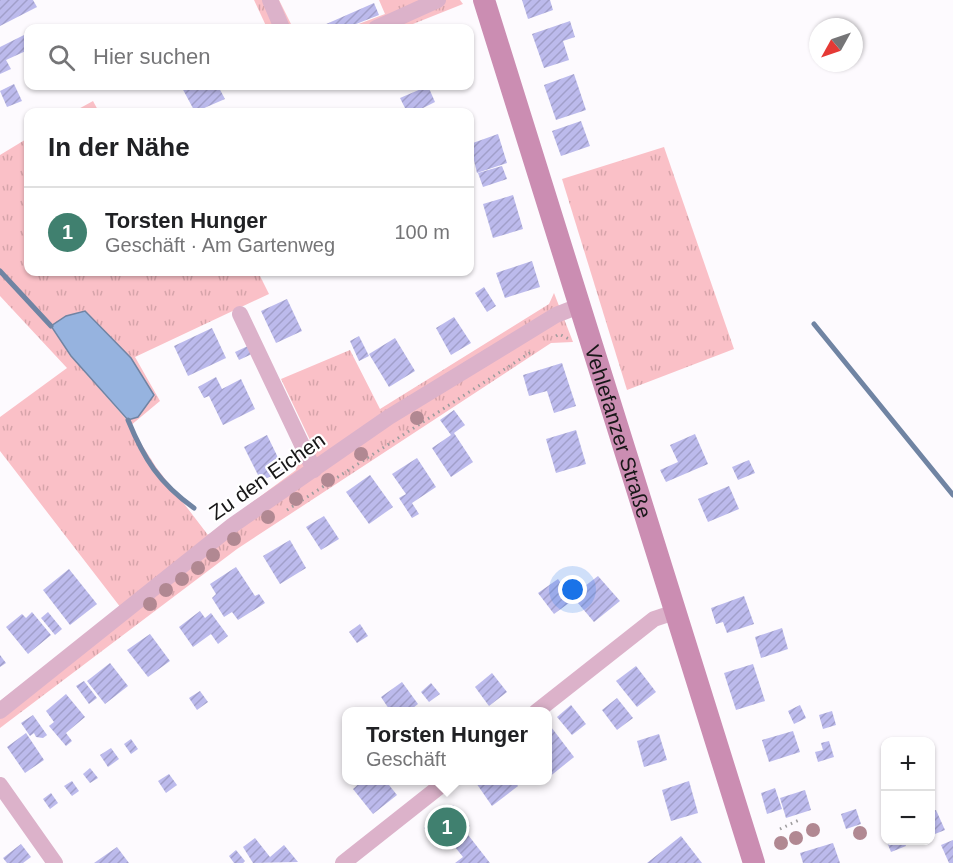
<!DOCTYPE html>
<html lang="de">
<meta charset="utf-8">
<style>
:root{--surface:#fff;--page:#f6f6f6;--text:#202124;--muted:#757577;--line:#e0e0e0;--accent:#40806f}
body{margin:0;font-family:Helvetica,sans-serif;background:var(--page);color:var(--text)}
.controls{position:absolute;right:18px;bottom:18px;display:grid;overflow:hidden;border-radius:12px;box-shadow:0 2px 4px #0004}
.controls button{width:54px;height:54px;display:grid;place-items:center;padding:0;border:0;border-bottom:2px solid var(--line);background:var(--surface);color:var(--text);font:30px sans-serif}
.compass{position:absolute;left:809px;top:18px;width:54px;height:54px;border-radius:50%;background:var(--surface);box-shadow:0 2px 4px #0004;rotate:230deg}
.you{position:absolute;left:573px;top:590px;width:21px;height:21px;margin:-15px;border:4px solid #fff;border-radius:50%;background:#1a73e8;box-shadow:0 0 0 9px #1a73e833}
.badge{display:grid;place-items:center;width:39px;height:39px;border-radius:50%;background:var(--accent);color:#fff;font-size:20px;font-weight:700}
.pin{position:absolute;translate:-50% -50%;border:3px solid #fff;box-shadow:0 2px 6px #0006}
.popup{position:absolute;left:342px;top:707px;width:210px;height:78px;box-sizing:border-box;display:grid;place-content:center;border-radius:12px;background:var(--surface);filter:drop-shadow(0 2px 4px #0005);font-size:20px;white-space:nowrap;color:var(--muted)}
.popup b{font-size:22px;color:var(--text)}
.popup::after{content:'';position:absolute;left:50%;top:100%;margin-left:-12px;border:12px solid transparent;border-top-color:var(--surface)}
.list{margin:0;padding:0;list-style:none}
h2{display:flex;justify-content:space-between;align-items:center;height:78px;margin:0;padding:0 24px;font-size:26px}
h2 small{font-size:20px;font-weight:400;color:var(--muted)}
.list li{display:grid;grid-template-columns:39px 1fr auto;gap:18px;align-items:center;box-sizing:border-box;height:90px;padding:0 24px;border-top:2px solid var(--line)}
.list b{display:block;font-size:22px;white-space:nowrap}
.list p{margin:0;font-size:20px;white-space:nowrap;color:var(--muted)}
.list em{font-size:20px;font-style:normal;color:var(--muted)}
.icon{flex:none;width:33px;height:33px;fill:none;stroke:currentColor;stroke-width:2;stroke-linecap:round;stroke-linejoin:round}
.map{position:relative;flex:none;width:953px;height:863px;overflow:hidden}
.search{position:absolute;background:var(--surface);box-shadow:0 2px 4px #0004;left:24px;top:24px;width:450px;height:66px;display:flex;align-items:center;gap:15px;box-sizing:border-box;padding:0 21px;border-radius:12px;color:var(--muted);font-size:22px}
.panel{position:absolute;background:var(--surface);box-shadow:0 2px 4px #0004;left:24px;top:108px;width:450px;height:168px;border-radius:12px}
.map>svg:first-child{display:block}
.grass{fill:url(#grass-tufts);fill-rule:evenodd}
.water{fill:#96b3df;stroke:#7084a3;stroke-width:1.5}
.lines{fill:none;stroke-linecap:round;stroke-linejoin:round}
.stream{stroke:#7084a3;stroke-width:5}
.building{fill:url(#building-hatch)}
.path{stroke:#9d9b9d;stroke-width:3;stroke-dasharray:1.5 4.5;stroke-linecap:butt}
.street{stroke:#dcb2ca;stroke-width:16}
.secondary{stroke:#cb8db2;stroke-width:22}
.tree{fill:#b18892}
.labels{text-anchor:middle;dominant-baseline:central;stroke-width:4.5;stroke-linejoin:round;paint-order:stroke}
.street-label{font-size:21px;fill:#181718;stroke:#fff}
</style>
<div class="map">
<svg width="953" height="863" viewBox="0 0 953 863">
<defs>
<pattern id="grass-tufts" width="24" height="20" patternUnits="userSpaceOnUse" patternTransform="scale(1.5)"><rect width="24" height="20" fill="#fac0c7"/><path d="M3 7l-1-3M5 7V3M7 7l1-3M15 17l-1-3M17 17v-4M19 17l1-3" fill="none" stroke="#d6a4aa"/></pattern>
<pattern id="building-hatch" width="6" height="6" patternUnits="userSpaceOnUse" patternTransform="scale(1.5)"><rect width="6" height="6" fill="#bcbaec"/><path d="M-1 1l2-2M0 6l6-6M5 7l2-2" fill="none" stroke="#a19fca"/></pattern>
</defs>
<rect width="100%" height="100%" fill="#fdfafe"/>
<g class="grass">
<polygon points="254,0 279,0 293,28 267,28"/>
<polygon points="379,0 460,0 463,4 403,28 348,28 385,14"/>
<polygon points="93,101 99,112 73,112"/>
<path d="M28,138v134h230l11,22 -134,63 25,44 -30,25 26,41 52,68 88,-65 2,-23 12,-7 -29,-61 69,-29 30,59 169,-105 5,-11 19,49 -22,1 -314,206 -237,179v-27l121,-93 -121,-157v-34l67,-49 -67,-72v-141zM85,311l46,47 23,37 -27,25 -56,-64 -20,-29z"/>
<polygon points="664,147 734,349 627,390 562,179"/>
</g>
<polygon class="water" points="85,311 131,358 154,395 138,417 128,420 71,356 51,326 66,316"/>
<g class="lines">
<g class="stream">
<polyline points="0,271 51,326"/>
<polyline points="814,324 953,495"/>
<path d="M128,420c16,39 31,63 66,88"/>
</g>
</g>
<g class="building">
<polygon points="0,0 33,0 37,7 0,26"/>
<polygon points="522,0 550,0 553,10 528,19"/>
<polygon points="374,3 379,15 346,28 325,28 324,25"/>
<polygon points="570,21 575,37 563,41 569,60 544,68 532,34"/>
<polygon points="28,33 28,50 6,60 11,69 0,74 0,47"/>
<polygon points="574,74 586,110 556,120 544,85"/>
<polygon points="14,84 22,101 7,107 0,91"/>
<polygon points="181,86 218,86 225,99 195,112"/>
<polygon points="428,86 435,102 419,110 420,112 407,112 400,98"/>
<polygon points="581,121 590,146 561,156 552,131"/>
<polygon points="498,134 507,163 477,173 470,144"/>
<polygon points="502,166 507,179 483,187 478,173"/>
<polygon points="513,195 523,229 493,238 483,204"/>
<polygon points="532,261 540,287 505,298 496,273"/>
<polygon points="484,287 496,306 487,312 475,293"/>
<polygon points="287,299 302,331 276,343 261,311"/>
<polygon points="454,317 471,343 451,355 436,328"/>
<polygon points="212,328 226,358 188,376 174,346"/>
<polygon points="359,336 369,356 359,361 350,341"/>
<polygon points="395,338 415,371 389,387 369,354"/>
<polygon points="248,346 252,354 239,360 235,352"/>
<polygon points="562,363 576,406 554,413 547,391 529,396 523,375"/>
<polygon points="216,377 222,389 241,379 255,409 223,425 209,396 204,398 198,387"/>
<polygon points="454,410 465,425 454,433 473,462 451,477 432,448 451,435 440,420"/>
<polygon points="576,430 586,464 556,473 546,439"/>
<polygon points="695,434 708,464 666,482 660,470 678,462 670,445"/>
<polygon points="267,435 284,470 261,481 244,447"/>
<polygon points="417,458 436,487 412,503 419,514 412,518 399,498 406,494 392,474"/>
<polygon points="749,460 755,473 738,480 732,467"/>
<polygon points="370,475 393,507 369,524 346,492"/>
<polygon points="729,486 739,509 708,522 698,499"/>
<polygon points="324,516 339,539 321,550 306,527"/>
<polygon points="290,540 306,568 280,584 263,556"/>
<polygon points="236,567 255,596 259,594 265,603 238,620 232,612 224,617 212,598 216,594 210,584"/>
<polygon points="69,569 97,604 70,625 43,590"/>
<polygon points="598,576 620,601 594,622 572,596"/>
<polygon points="558,579 573,600 554,614 538,593"/>
<polygon points="744,596 754,624 727,633 723,622 716,624 711,608"/>
<polygon points="200,611 205,618 211,613 228,636 218,644 211,634 193,647 179,627"/>
<polygon points="32,612 51,635 28,654 6,627 22,614 26,618"/>
<polygon points="48,612 62,629 55,635 41,618"/>
<polygon points="360,624 368,636 357,643 349,632"/>
<polygon points="782,628 788,649 761,658 755,637"/>
<polygon points="150,634 170,661 148,677 127,650"/>
<polygon points="0,655 6,663 0,667"/>
<polygon points="110,663 128,686 105,704 87,681"/>
<polygon points="753,664 765,701 736,710 724,673"/>
<polygon points="636,666 656,692 637,707 616,681"/>
<polygon points="492,673 507,692 489,706 475,687"/>
<polygon points="84,681 97,698 89,704 76,686"/>
<polygon points="402,682 418,704 408,712 391,712 381,697"/>
<polygon points="431,683 440,694 429,702 421,692"/>
<polygon points="200,691 208,702 197,710 189,698"/>
<polygon points="66,694 85,717 66,733 72,741 66,746 49,726 54,722 46,711"/>
<polygon points="617,698 633,718 617,730 602,710"/>
<polygon points="571,705 586,724 572,735 557,717"/>
<polygon points="800,705 806,718 794,724 788,711"/>
<polygon points="832,711 836,725 823,729 819,715"/>
<polygon points="33,715 47,735 43,738 36,737 34,733 30,736 21,723"/>
<polygon points="548,723 574,757 548,778"/>
<polygon points="793,731 800,752 769,762 762,740"/>
<polygon points="26,733 44,760 25,773 7,747"/>
<polygon points="659,734 667,760 644,767 637,741"/>
<polygon points="131,739 138,749 131,754 124,744"/>
<polygon points="829,741 834,757 818,762 815,752 823,750 821,743"/>
<polygon points="111,748 119,759 108,767 100,755"/>
<polygon points="90,768 98,778 90,783 83,774"/>
<polygon points="169,774 177,785 166,793 158,781"/>
<polygon points="363,780 385,780 397,795 373,814 353,789"/>
<polygon points="474,780 514,780 518,786 492,806"/>
<polygon points="72,781 79,791 72,796 64,786"/>
<polygon points="689,781 698,813 671,821 662,790"/>
<polygon points="775,788 782,809 767,814 761,793"/>
<polygon points="805,790 811,810 786,818 780,798"/>
<polygon points="51,793 58,803 50,809 43,799"/>
<polygon points="453,805 470,826 441,849 424,828"/>
<polygon points="856,809 861,824 846,829 841,814"/>
<polygon points="936,810 945,830 930,836 930,812"/>
<polygon points="465,831 490,863 455,863 463,857 451,842"/>
<polygon points="681,836 702,863 647,863"/>
<polygon points="255,838 270,857 284,845 298,862 253,863 243,847"/>
<polygon points="886,840 904,840 906,846 891,852"/>
<polygon points="953,840 953,863 949,863 941,845"/>
<polygon points="833,843 840,863 803,863 800,853"/>
<polygon points="21,844 31,857 23,863 7,863 3,858"/>
<polygon points="117,847 129,863 94,863"/>
<polygon points="236,850 245,861 243,863 234,863 229,856"/>
</g>
<g class="lines">
<g class="path">
<polyline points="556,336 559,334 569,339"/>
<polyline points="287,510 531,352"/>
<polyline points="780,829 799,820"/>
</g>
<g class="street">
<polyline points="270,0 282,28"/>
<polyline points="376,28 438,0"/>
<polyline points="240,314 314,470"/>
<polyline points="0,711 233,525 389,417 556,315 579,306"/>
<polyline points="536,712 654,619 675,612"/>
<polyline points="0,785 55,863"/>
<polyline points="343,863 448,780"/>
</g>
<path class="secondary" id="s1" d="M484,0l270,863"/>
</g>
<g class="tree">
<circle cx="417" cy="418" r="7"/>
<circle cx="361" cy="454" r="7"/>
<circle cx="328" cy="480" r="7"/>
<circle cx="296" cy="499" r="7"/>
<circle cx="268" cy="517" r="7"/>
<circle cx="234" cy="539" r="7"/>
<circle cx="213" cy="555" r="7"/>
<circle cx="198" cy="568" r="7"/>
<circle cx="182" cy="579" r="7"/>
<circle cx="166" cy="590" r="7"/>
<circle cx="150" cy="604" r="7"/>
<circle cx="813" cy="830" r="7"/>
<circle cx="860" cy="833" r="7"/>
<circle cx="796" cy="838" r="7"/>
<circle cx="781" cy="843" r="7"/>
</g>
<g class="labels">
<g class="street-label">
<text stroke="none"><textPath href="#s1" startOffset="452">Vehlefanzer Straße</textPath></text>
<text transform="translate(267 476) rotate(-35)">Zu den Eichen</text>
</g>
</g>
</svg>
<div class="controls">
<button>+</button>
<button>−</button>
</div>
<svg class="compass" viewBox="-18 -18 36 36"><path d="M0-13l5 13h-10z" fill="#e53935"/><path d="M0 13l5-13h-10z" fill="#757577"/></svg>
<div class="you"></div>
<div class="pin badge" style="left:447px;top:827px">1</div>
<div class="popup"><b>Torsten Hunger</b>Geschäft</div>
<div class="search"><svg class="icon" aria-label="search" viewBox="0 0 24 24"><circle cx="10" cy="10" r="6"/><path d="M15 15l6 6"/></svg>Hier suchen</div>
<section class="panel">
<h2>In der Nähe<small></small></h2>
<ul class="list">
<li><span class="badge">1</span><div><b>Torsten Hunger</b><p>Geschäft · Am Gartenweg</p></div><em>100 m</em></li>
</ul>
</section>
</div>
